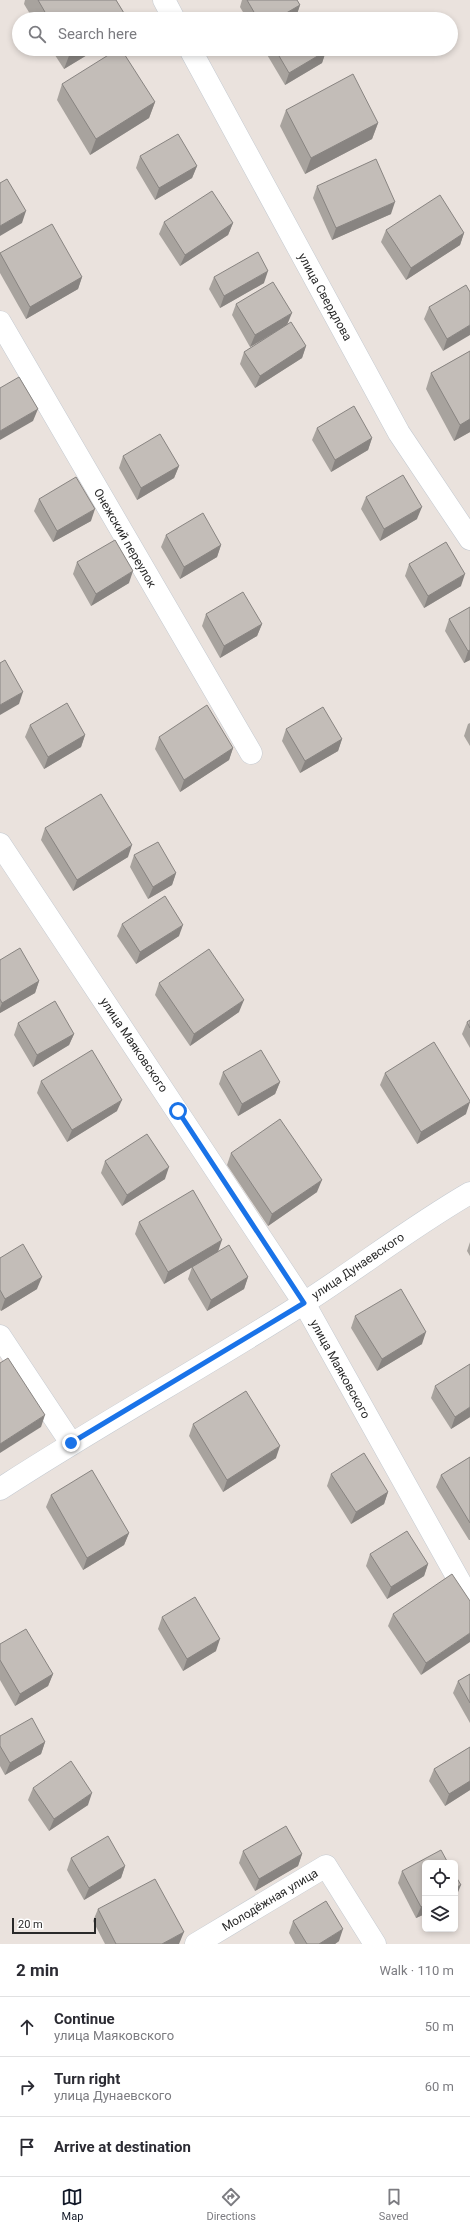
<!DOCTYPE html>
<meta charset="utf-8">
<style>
:root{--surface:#fff;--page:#f2f2f3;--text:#2b2b33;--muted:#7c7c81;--line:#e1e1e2;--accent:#111827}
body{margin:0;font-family:Roboto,sans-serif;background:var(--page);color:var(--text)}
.controls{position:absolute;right:12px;bottom:12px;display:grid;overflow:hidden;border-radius:6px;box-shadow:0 2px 6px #0003}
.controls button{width:36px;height:36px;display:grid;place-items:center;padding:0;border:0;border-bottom:1px solid var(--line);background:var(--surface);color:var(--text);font:20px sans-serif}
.scale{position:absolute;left:12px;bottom:10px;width:84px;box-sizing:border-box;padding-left:4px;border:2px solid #292929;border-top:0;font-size:11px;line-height:14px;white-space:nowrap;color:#292929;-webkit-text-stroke:3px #fff;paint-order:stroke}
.stop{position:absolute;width:12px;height:12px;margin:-9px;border:3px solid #1a73e8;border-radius:50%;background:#fff}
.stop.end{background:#1a73e8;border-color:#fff;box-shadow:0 1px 4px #0008}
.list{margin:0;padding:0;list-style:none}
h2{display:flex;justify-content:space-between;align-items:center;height:52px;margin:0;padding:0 16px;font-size:17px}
h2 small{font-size:13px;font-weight:400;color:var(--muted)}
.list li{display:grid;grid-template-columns:26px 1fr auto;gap:12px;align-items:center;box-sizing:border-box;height:60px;padding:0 16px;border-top:1px solid var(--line)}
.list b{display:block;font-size:15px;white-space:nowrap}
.list p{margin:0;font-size:13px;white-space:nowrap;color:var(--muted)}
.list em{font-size:13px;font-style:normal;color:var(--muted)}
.icon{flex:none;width:22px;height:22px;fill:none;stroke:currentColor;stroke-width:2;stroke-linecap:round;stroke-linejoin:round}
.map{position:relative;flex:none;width:470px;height:1944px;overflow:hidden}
.search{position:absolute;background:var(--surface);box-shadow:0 2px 6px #0003;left:12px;right:12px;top:12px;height:44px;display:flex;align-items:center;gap:10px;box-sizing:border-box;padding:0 14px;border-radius:22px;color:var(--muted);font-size:15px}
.sheet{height:232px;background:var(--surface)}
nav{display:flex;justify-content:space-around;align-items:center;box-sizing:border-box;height:56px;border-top:1px solid var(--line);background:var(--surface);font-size:11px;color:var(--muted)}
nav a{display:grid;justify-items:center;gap:2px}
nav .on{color:var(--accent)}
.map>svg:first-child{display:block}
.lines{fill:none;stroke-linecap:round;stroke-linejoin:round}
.minor-casing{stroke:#c4cad1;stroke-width:23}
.minor{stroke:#fff;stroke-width:22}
.wall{fill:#a8a39e}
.shaded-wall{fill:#888481}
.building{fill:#c3bdb8;stroke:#888481}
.route{stroke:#1a73e8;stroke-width:5}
.labels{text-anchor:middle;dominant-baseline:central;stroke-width:4;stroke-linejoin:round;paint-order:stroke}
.street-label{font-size:12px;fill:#292929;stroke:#fff}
</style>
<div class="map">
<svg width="470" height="1944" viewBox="0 0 470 1944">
<rect width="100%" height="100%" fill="#eae2dd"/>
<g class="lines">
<g class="minor-casing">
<g id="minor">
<polyline points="164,0 174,19"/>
<polyline points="190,49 399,433 470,539"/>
<polyline points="0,322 251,753"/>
<polyline points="0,844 304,1303 470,1600"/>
<polyline points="0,1336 71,1443"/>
<path d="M0,1489c100,-65 204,-122 304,-186 56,-36 109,-77 166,-110"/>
<polyline points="196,1944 326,1866 375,1944"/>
</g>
</g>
<use href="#minor" class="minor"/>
</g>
<g class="wall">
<polygon points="25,0 116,0 127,18 127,19 33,19 24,4"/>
<polygon points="242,0 297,0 300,5 296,17 292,19 247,19 240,7"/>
<polygon points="51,49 97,49 64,69"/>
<polygon points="268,49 325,49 326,51 322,63 285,85 266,53"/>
<polygon points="62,84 155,102 149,118 90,155 57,100"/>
<polygon points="286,110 378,123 372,139 305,174 280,126"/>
<polygon points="140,156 197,166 192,178 155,200 136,168"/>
<polygon points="317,186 391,214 332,240 313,198"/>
<polygon points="164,222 233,223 228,235 180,266 159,234"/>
<polygon points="386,230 464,233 460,245 406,280 381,242"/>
<polygon points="0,253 82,277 78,289 26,319 0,273"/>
<polygon points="214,277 264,283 220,308 209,289"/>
<polygon points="470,292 443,351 424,319 429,307"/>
<polygon points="236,304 288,324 306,346 302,358 255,388 240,364 244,352 263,340 250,347 232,315"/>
<polygon points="470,351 470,432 454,441 426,389 431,373"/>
<polygon points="317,428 372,438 368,450 331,472 312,440"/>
<polygon points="123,456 179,466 174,478 137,500 119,468"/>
<polygon points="366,497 417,519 380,541 361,509"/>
<polygon points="39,499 91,521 53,542 34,511"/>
<polygon points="166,535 221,545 217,557 180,579 161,547"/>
<polygon points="77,562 129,583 91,606 73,574"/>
<polygon points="409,564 461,586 424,608 405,576"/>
<polygon points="470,607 470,660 464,663 445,631 449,619"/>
<polygon points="206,614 262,624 257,636 220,658 202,626"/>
<polygon points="470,723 470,746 464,736 468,724"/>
<polygon points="30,725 85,735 81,747 44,769 25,737"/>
<polygon points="286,729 342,739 338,751 300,773 282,741"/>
<polygon points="159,737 233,748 229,760 180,792 155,749"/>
<polygon points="45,828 128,857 73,891 41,840"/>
<polygon points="134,855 176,873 172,885 148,899 130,867"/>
<polygon points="122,924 179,936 136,964 117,936"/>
<polygon points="0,960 39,981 35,993 0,1013"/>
<polygon points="159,983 239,1012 190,1046 155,995"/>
<polygon points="470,1020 470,1048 462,1034 467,1022"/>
<polygon points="18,1023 74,1034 69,1045 33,1067 14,1035"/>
<polygon points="223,1072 280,1082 275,1094 238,1116 219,1084"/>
<polygon points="385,1073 466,1114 417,1144 380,1085"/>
<polygon points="41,1081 117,1111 67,1142 37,1093"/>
<polygon points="231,1153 317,1192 268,1226 227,1165"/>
<polygon points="105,1161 165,1179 122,1206 101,1173"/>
<polygon points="139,1222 218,1252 248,1277 244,1289 207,1311 188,1279 192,1267 164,1284 135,1234"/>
<polygon points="470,1242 470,1256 467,1251"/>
<polygon points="0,1258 37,1289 1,1311 0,1310"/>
<polygon points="355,1316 422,1344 377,1371 351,1328"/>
<polygon points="435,1386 470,1417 451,1429 431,1398"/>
<polygon points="193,1424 276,1458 223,1492 189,1436"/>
<polygon points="470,1457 470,1540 469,1540 436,1487 441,1475"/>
<polygon points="331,1474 388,1492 384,1504 351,1524 327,1486"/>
<polygon points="51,1495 129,1533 124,1545 83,1570 46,1507"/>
<polygon points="370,1554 428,1564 424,1576 387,1599 366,1566"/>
<polygon points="470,1601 421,1675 388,1626 393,1614"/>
<polygon points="162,1617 216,1651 183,1671 158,1629"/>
<polygon points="0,1644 53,1674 48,1686 15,1706 0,1680"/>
<polygon points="470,1674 470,1723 453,1693 458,1681"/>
<polygon points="0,1736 45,1742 41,1754 5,1775 0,1766"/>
<polygon points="470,1747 470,1790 445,1806 429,1781 434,1769"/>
<polygon points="33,1788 88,1805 49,1831 28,1800"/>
<polygon points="243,1851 302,1854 298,1866 255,1891 239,1863"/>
<polygon points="71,1858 125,1866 121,1878 84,1900 67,1870"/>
<polygon points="402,1871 425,1914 416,1918 398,1883"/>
<polygon points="98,1909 179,1944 105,1944 93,1921"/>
<polygon points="293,1921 339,1941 335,1944 295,1944 289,1933"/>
</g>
<g class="shaded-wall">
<polygon points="300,5 296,17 292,19 276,19"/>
<polygon points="77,49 97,49 64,69 70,53"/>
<polygon points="326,51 322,63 285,85 289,73"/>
<polygon points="155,102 149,118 90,155 96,139"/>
<polygon points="378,123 372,139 305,174 311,158"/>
<polygon points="197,166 192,178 155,200 159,188"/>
<polygon points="395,202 391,214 332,240 336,228"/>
<polygon points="26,211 22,223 0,236 0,226"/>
<polygon points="233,223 228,235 180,266 185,255"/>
<polygon points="464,233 460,245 406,280 411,268"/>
<polygon points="268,271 264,283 220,308 224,296"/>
<polygon points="82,277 78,289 26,319 30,307"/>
<polygon points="292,313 287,325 250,347 255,335"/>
<polygon points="470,325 470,335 443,351 447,339"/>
<polygon points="306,346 302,358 255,388 260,376"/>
<polygon points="38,409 33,421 0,440 0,431"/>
<polygon points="470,419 470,432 454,441 460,425"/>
<polygon points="372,438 368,450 331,472 335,460"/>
<polygon points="179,466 174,478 137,500 141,488"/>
<polygon points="422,507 417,519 380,541 384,529"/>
<polygon points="95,509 91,521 53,542 57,531"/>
<polygon points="221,545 217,557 180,579 184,567"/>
<polygon points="133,571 129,583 91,606 96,594"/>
<polygon points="465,574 461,586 424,608 428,596"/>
<polygon points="262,624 257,636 220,658 224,646"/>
<polygon points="470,650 470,660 464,663 468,651"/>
<polygon points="23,692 19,704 0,715 0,705"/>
<polygon points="85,735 81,747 44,769 48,757"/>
<polygon points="342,739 338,751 300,773 305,761"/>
<polygon points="233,748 229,760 180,792 184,780"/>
<polygon points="132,845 128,857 73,891 77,880"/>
<polygon points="176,873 172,885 148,899 153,887"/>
<polygon points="183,925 179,936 136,964 140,952"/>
<polygon points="39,981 35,993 0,1013 0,1008 2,1003"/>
<polygon points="244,1000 239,1012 190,1046 194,1034"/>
<polygon points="74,1034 69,1045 33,1067 37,1055"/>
<polygon points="280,1082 275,1094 238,1116 242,1104"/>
<polygon points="122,1100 117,1111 67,1142 72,1130"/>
<polygon points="470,1102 466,1114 417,1144 421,1132"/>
<polygon points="169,1167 165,1179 122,1206 127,1195"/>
<polygon points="322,1180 317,1192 268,1226 272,1214"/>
<polygon points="222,1240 218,1252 164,1284 168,1272"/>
<polygon points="42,1277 37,1289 1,1311 5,1299"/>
<polygon points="248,1277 244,1289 207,1311 211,1300"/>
<polygon points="426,1332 422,1344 377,1371 382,1359"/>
<polygon points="470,1407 470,1417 451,1429 455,1417"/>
<polygon points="45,1415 41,1427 0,1453 0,1444"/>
<polygon points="280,1446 276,1458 223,1492 227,1480"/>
<polygon points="388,1492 384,1504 351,1524 356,1512"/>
<polygon points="129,1533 124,1545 83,1570 87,1558"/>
<polygon points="428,1564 424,1576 387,1599 391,1587"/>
<polygon points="470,1633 470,1642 421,1675 426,1663"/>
<polygon points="220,1639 216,1651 183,1671 187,1659"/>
<polygon points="53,1674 48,1686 15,1706 20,1694"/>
<polygon points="45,1742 41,1754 5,1775 10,1763"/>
<polygon points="470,1781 470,1790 445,1806 449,1794"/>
<polygon points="92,1793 88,1805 49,1831 54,1819"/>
<polygon points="302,1854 298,1866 255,1891 259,1879"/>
<polygon points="125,1866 121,1878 84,1900 89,1888"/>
<polygon points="461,1885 456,1897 455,1898 455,1888"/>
<polygon points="425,1904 425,1914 416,1918 421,1907"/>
<polygon points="343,1929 339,1941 335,1944 319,1944"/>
<polygon points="184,1932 179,1944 162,1944"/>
</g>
<g class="building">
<polygon points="38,0 116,0 127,18 126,19 49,19"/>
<polygon points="247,0 297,0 300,5 276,19 258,19"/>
<polygon points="67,49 77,49 70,53"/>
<polygon points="118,49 121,49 155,102 96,139 62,84"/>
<polygon points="275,49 325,49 326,51 289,73"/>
<polygon points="353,74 378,123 311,158 286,110"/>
<polygon points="178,134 197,166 159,188 140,156"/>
<polygon points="376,159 395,202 336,228 317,186"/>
<polygon points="7,179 26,211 0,226 0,183"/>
<polygon points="212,191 233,223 185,255 164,222"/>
<polygon points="440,195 464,233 411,268 386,230"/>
<polygon points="52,224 82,277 30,307 0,253"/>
<polygon points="258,252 268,271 224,296 214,277"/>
<polygon points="273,282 292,313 255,335 236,304"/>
<polygon points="466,285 470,292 470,325 447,339 429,307"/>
<polygon points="291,322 306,346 260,376 244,352"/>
<polygon points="470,351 470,419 460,425 431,373"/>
<polygon points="19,377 38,409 0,431 0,388"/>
<polygon points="354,406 372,438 335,460 317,428"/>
<polygon points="160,434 179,466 141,488 123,456"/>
<polygon points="403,475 422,507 384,529 366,497"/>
<polygon points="76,477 95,509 57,531 39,499"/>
<polygon points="203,513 221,545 184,567 166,535"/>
<polygon points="115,540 133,571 96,594 77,562"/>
<polygon points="446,542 465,574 428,596 409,564"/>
<polygon points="243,592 262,624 224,646 206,614"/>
<polygon points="470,607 470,650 468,651 449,619"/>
<polygon points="5,660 23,692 0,705 0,663"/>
<polygon points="67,703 85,735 48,757 30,725"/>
<polygon points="207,705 233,748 184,780 159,737"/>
<polygon points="323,707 342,739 305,761 286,729"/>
<polygon points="101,794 132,845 77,880 45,828"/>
<polygon points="158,842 176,873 153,887 134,855"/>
<polygon points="165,896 183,925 140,952 122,924"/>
<polygon points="20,948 39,981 2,1003 0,999 0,960"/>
<polygon points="209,949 244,1000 194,1034 159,983"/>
<polygon points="55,1001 74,1034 37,1055 18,1023"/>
<polygon points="470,1020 470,1028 467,1022"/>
<polygon points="434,1042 470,1101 470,1102 421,1132 385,1073"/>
<polygon points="92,1050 122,1100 72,1130 41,1081"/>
<polygon points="261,1050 280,1082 242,1104 223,1072"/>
<polygon points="280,1119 322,1180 272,1214 231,1153"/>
<polygon points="147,1134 169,1167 127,1195 105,1161"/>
<polygon points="193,1190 222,1240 168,1272 139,1222"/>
<polygon points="23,1244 42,1277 5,1299 0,1290 0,1258"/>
<polygon points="229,1245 248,1277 211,1300 192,1267"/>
<polygon points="401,1289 426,1332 382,1359 355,1316"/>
<polygon points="8,1358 45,1415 0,1444 0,1363"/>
<polygon points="470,1364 470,1407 455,1417 435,1386"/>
<polygon points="246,1391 280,1446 227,1480 193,1424"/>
<polygon points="364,1453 388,1492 356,1512 331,1474"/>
<polygon points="470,1457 470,1523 441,1475"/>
<polygon points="92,1470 129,1533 87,1558 51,1495"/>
<polygon points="407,1531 428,1564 391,1587 370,1554"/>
<polygon points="452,1574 470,1601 470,1633 426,1663 393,1614"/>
<polygon points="195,1597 220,1639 187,1659 162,1617"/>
<polygon points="26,1629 53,1674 20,1694 0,1660 0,1644"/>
<polygon points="470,1674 470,1703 458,1681"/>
<polygon points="32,1718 45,1742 10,1763 0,1746 0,1736"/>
<polygon points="470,1747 470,1781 449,1794 434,1769"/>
<polygon points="71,1761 92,1793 54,1819 33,1788"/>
<polygon points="286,1826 302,1854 259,1879 243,1851"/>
<polygon points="108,1836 125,1866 89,1888 71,1858"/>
<polygon points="441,1850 448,1863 425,1863 425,1904 421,1907 402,1871"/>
<polygon points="455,1875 461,1885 455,1888"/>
<polygon points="155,1879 184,1932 162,1944 116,1944 98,1909"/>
<polygon points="326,1901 343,1929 319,1944 307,1944 293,1921"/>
</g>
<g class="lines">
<polyline class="route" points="71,1443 304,1303 178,1111"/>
</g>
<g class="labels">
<g class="street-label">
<text transform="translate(325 297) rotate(61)">улица Свердлова</text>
<text transform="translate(125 538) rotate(60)">Онежский переулок</text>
<text transform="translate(134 1045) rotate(56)">улица Маяковского</text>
<text transform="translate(358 1266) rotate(-34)">улица Дунаевского</text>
<text transform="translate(340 1369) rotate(61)">улица Маяковского</text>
<text transform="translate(270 1900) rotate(-31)">Молодёжная улица</text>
</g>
</g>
</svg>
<div class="controls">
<button><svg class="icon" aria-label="locate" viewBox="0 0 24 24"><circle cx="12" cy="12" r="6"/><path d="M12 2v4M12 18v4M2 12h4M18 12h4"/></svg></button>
<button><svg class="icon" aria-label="layers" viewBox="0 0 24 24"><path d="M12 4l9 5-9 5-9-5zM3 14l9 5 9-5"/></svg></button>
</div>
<div class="scale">20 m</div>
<div class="stop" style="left:178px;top:1111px"></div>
<div class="stop end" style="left:71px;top:1443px"></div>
<div class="search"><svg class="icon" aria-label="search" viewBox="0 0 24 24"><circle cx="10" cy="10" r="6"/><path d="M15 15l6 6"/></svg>Search here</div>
</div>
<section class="sheet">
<h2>2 min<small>Walk · 110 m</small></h2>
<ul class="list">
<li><svg class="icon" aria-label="ahead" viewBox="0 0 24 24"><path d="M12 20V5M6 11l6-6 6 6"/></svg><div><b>Continue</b><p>улица Маяковского</p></div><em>50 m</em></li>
<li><svg class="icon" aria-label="right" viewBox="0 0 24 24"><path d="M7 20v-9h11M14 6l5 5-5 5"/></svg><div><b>Turn right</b><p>улица Дунаевского</p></div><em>60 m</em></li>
<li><svg class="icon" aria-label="arrive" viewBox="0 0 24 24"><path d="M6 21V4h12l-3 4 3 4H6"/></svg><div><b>Arrive at destination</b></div></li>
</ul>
</section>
<nav>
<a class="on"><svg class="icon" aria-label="map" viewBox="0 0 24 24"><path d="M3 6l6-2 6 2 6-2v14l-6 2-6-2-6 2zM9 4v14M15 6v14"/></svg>Map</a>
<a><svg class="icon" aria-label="directions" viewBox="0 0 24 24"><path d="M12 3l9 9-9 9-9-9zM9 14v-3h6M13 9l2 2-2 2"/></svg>Directions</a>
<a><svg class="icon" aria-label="saved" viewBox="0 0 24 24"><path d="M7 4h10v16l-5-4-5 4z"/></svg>Saved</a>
</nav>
